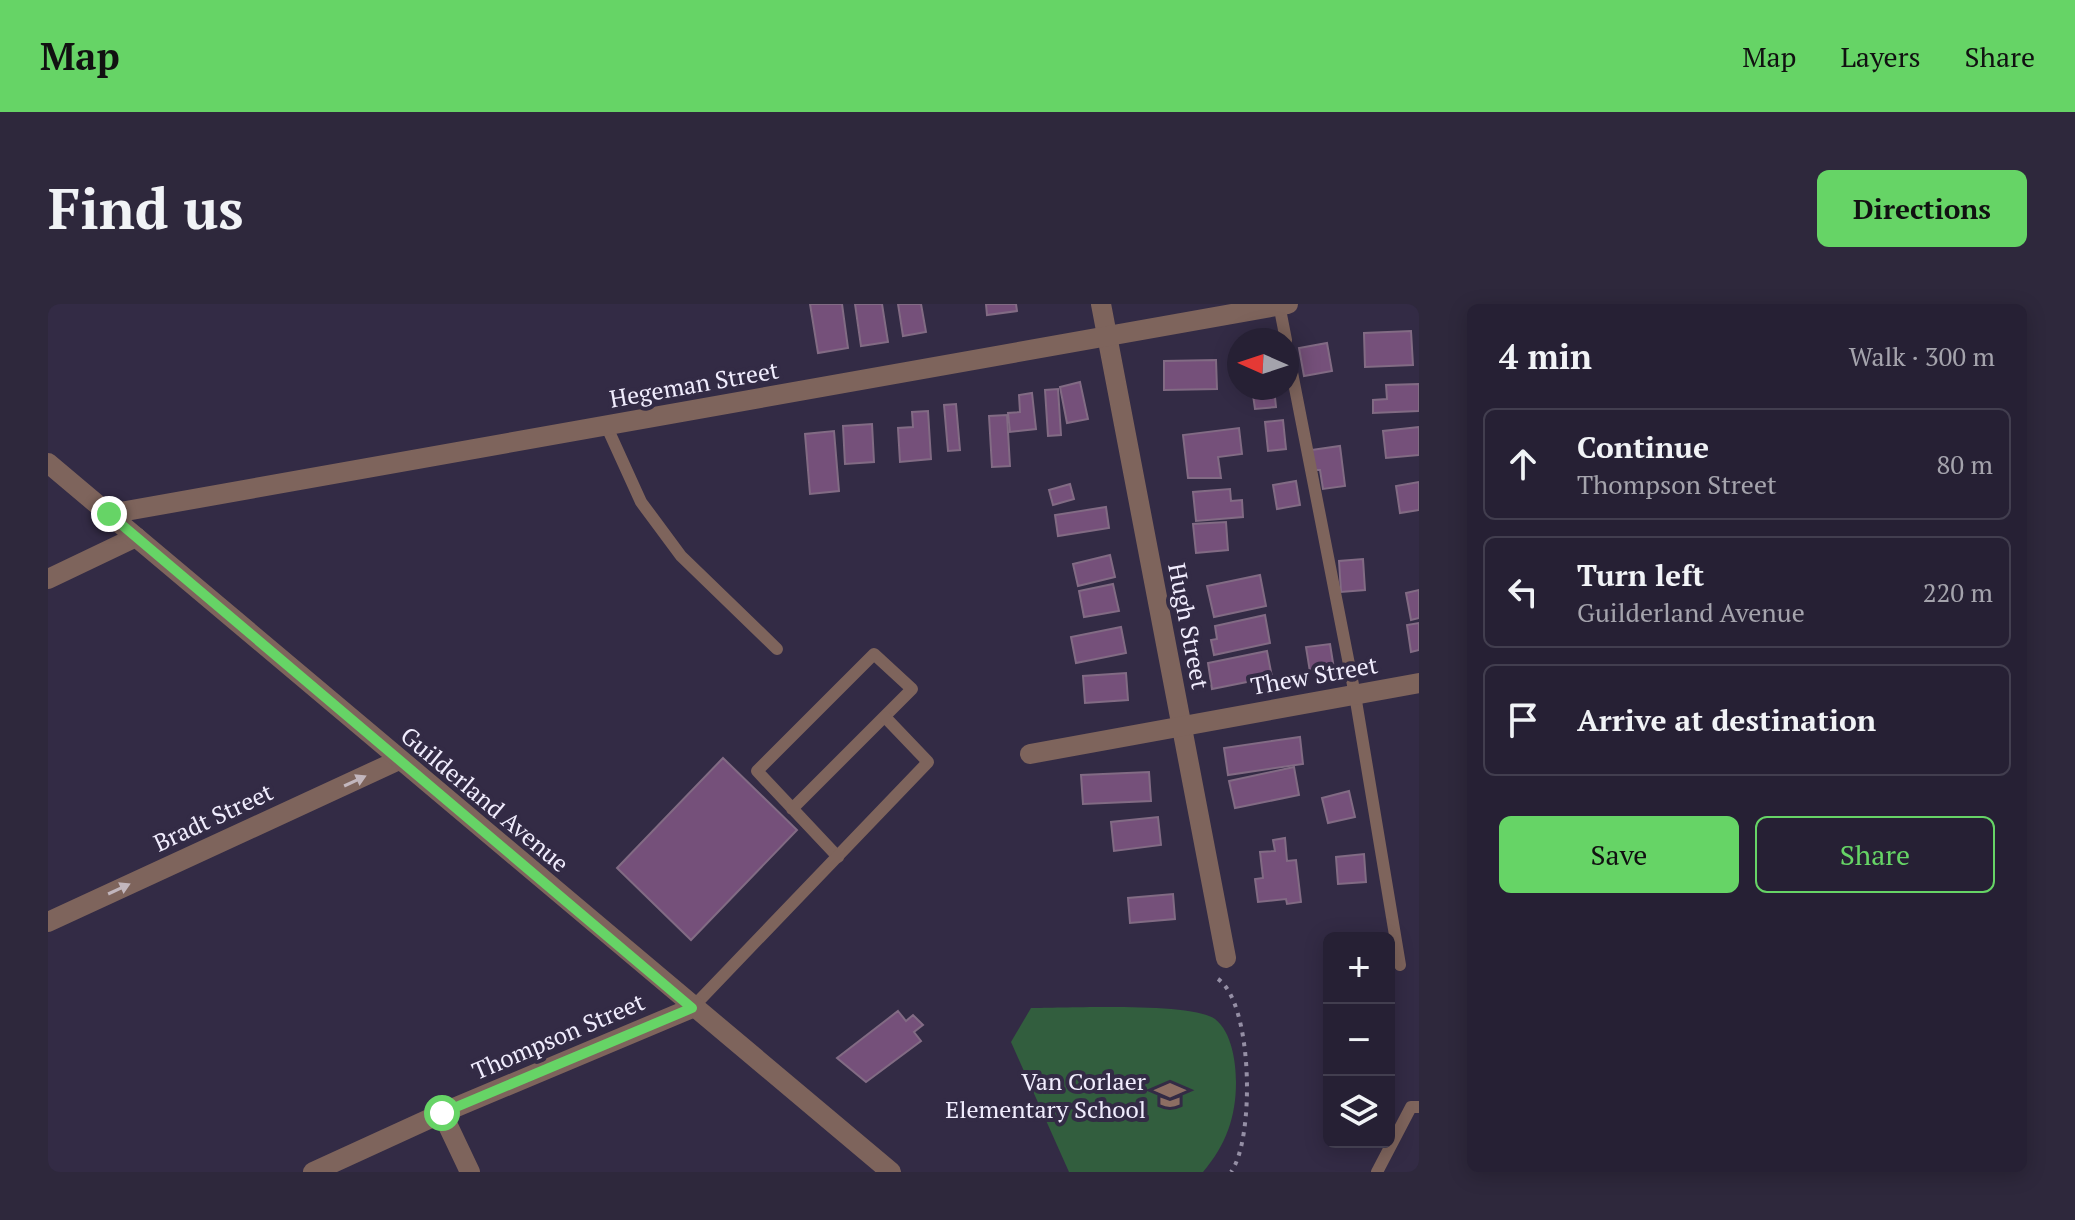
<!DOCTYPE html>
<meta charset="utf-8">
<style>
:root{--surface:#262034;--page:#2e283c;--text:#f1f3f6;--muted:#a4a3ac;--line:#423e4f;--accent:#66d466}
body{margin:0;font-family:"PT Serif",serif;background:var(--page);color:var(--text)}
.controls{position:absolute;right:24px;bottom:24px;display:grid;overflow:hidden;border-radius:12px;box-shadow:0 4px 20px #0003}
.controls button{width:72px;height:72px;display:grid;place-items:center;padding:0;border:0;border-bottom:2px solid var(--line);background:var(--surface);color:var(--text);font:40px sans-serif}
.compass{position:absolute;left:1179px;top:24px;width:72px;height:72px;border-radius:50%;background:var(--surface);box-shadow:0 4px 20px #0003;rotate:273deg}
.stop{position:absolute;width:24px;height:24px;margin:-18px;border:6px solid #66d466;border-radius:50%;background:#fff}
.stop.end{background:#66d466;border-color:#fff;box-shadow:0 2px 8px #0008}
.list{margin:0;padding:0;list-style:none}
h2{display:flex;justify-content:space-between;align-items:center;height:104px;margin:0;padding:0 32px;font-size:34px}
h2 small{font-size:26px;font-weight:400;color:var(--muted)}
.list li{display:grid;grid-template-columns:52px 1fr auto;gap:24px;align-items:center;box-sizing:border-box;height:112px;margin:0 16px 16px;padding:0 16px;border:2px solid var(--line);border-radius:12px}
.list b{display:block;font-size:30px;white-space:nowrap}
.list p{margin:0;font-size:26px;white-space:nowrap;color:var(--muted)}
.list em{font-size:26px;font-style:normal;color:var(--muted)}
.actions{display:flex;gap:16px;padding:24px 32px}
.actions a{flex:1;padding:18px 0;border:2px solid var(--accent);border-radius:12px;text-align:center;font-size:28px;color:var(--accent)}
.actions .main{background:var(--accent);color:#111}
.icon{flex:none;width:44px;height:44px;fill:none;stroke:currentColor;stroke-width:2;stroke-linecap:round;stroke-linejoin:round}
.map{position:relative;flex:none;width:1371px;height:868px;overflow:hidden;border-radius:12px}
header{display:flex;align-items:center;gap:48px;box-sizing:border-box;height:112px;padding:0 40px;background:var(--accent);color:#111}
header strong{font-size:38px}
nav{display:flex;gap:44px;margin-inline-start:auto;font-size:28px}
.intro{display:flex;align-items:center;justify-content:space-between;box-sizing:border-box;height:192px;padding:0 48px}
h1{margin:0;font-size:56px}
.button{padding:20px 36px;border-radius:12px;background:var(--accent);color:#111;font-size:28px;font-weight:700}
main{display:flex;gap:48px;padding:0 48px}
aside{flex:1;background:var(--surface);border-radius:12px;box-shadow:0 4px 20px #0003}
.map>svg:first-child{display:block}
.green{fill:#325e3e}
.building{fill:#75507a;stroke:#826b84;stroke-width:2}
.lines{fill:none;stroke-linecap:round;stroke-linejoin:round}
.path{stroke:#958fa5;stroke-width:4;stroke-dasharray:4 6;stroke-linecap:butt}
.service{stroke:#7e645c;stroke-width:12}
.minor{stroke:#7e645c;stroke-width:20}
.tertiary{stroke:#7e645c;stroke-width:20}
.oneway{fill:#c2b6bd}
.route{stroke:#66d466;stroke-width:10}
.labels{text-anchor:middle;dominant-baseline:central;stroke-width:8;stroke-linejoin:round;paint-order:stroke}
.street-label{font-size:24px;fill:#f0ecfd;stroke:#332b45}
.poi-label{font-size:24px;fill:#f0ecfd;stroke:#332b45;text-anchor:end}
</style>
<header>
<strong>Map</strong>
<nav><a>Map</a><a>Layers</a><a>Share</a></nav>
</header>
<div class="intro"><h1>Find us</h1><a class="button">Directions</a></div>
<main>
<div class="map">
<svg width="1371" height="868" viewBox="0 0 1371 868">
<rect width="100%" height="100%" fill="#332b45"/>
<path class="green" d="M983,704c34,0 162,-6 184,11 17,13 21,44 21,63 0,35 -10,63 -33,90h-134l-58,-130z"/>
<g class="building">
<polygon points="762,0 794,0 800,44 770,49"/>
<polygon points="807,0 834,0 840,38 813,42"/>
<polygon points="850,0 873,0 878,28 855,32"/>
<polygon points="938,0 968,0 969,7 939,11"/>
<polygon points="1363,27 1365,61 1317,63 1316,29"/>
<polygon points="1279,39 1284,67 1256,72 1251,44"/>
<polygon points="1168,56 1169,85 1116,86 1116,57"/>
<polygon points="1032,78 1040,115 1019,119 1012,83"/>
<polygon points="1371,80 1371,107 1325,109 1325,96 1339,95 1338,81"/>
<polygon points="1204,84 1226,84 1228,103 1207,105"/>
<polygon points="1010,85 1013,131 1000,132 997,86"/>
<polygon points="984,89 988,125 962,128 960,109 972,108 971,91"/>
<polygon points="908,100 912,146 900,147 896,101"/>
<polygon points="880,107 883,155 852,158 850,124 865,123 864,108"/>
<polygon points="959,111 962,162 944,163 941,112"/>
<polygon points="1235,116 1238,145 1220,147 1217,118"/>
<polygon points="824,120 826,158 797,160 795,122"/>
<polygon points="1371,123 1371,151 1338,154 1335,127"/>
<polygon points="1191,124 1194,150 1170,153 1173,174 1140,174 1135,131"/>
<polygon points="786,127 791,187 762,190 757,130"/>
<polygon points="1292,142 1297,182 1275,185 1272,166 1266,166 1263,146"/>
<polygon points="1248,177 1252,201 1229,205 1225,181"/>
<polygon points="1371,178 1371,206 1352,209 1348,182"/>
<polygon points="1022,180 1026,195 1005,201 1001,186"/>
<polygon points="1182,185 1183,197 1194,196 1195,213 1148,217 1145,188"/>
<polygon points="1058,203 1061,224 1010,232 1007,211"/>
<polygon points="1178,218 1180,246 1148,249 1145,220"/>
<polygon points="1062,251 1067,273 1030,282 1025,260"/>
<polygon points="1315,255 1317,286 1293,288 1291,257"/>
<polygon points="1212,271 1218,302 1166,313 1159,282"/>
<polygon points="1065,280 1071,307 1036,313 1031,287"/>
<polygon points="1371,286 1371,314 1363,316 1358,289"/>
<polygon points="1217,311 1222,339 1166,351 1163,336 1169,335 1167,322"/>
<polygon points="1371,319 1371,346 1363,348 1359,321"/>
<polygon points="1073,323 1078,349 1028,359 1023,333"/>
<polygon points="1282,340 1286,365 1262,368 1258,343"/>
<polygon points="1219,347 1224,373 1164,385 1160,359"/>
<polygon points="1078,369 1080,396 1037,399 1035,372"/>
<polygon points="1252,433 1255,460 1180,471 1176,444"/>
<polygon points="675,454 749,526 643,636 569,564"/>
<polygon points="1246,463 1251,491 1187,504 1181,477"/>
<polygon points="1101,468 1103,497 1035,500 1033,471"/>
<polygon points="1301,487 1307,513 1280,519 1274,494"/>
<polygon points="1110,513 1113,541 1066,547 1063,518"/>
<polygon points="1237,534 1239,557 1248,556 1253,598 1239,600 1238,595 1210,598 1207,575 1215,574 1212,548 1227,547 1225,536"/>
<polygon points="1316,550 1318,578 1290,580 1288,553"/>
<polygon points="1125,590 1127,615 1082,619 1080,594"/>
<polygon points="850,707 858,717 865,711 875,721 866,728 873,737 818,778 789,754"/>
</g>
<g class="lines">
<path class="path" d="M1170,675c35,24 37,160 13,193"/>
<g class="service">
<polyline points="1231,0 1238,36"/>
<polyline points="1239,43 1307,391 1352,661"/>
<polyline points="558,121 593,198 633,252 729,345"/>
<polyline points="744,505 864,385 826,350 709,467 790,553"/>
<polyline points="644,704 880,458 837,413"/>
<polyline points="1329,868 1363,803 1371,803"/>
</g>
<g class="minor">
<polyline points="1053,0 1178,654"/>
<polyline points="61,210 1240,0"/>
<polyline points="0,275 88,233"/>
<polyline points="982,450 1371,379"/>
<polyline points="0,618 351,456"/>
<polyline points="394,809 422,868"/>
<polyline points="265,868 394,809 644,704"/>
</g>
<polyline class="tertiary" points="0,159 843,868"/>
</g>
<defs><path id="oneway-solid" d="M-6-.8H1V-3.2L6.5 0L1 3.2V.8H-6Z" transform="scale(2)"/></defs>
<g class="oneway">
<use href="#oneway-solid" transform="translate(307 477) rotate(-25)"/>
<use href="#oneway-solid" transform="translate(71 585) rotate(-25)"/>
</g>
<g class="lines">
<polyline class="route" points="61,210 644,704 394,809"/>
</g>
<defs>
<g id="school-bare" transform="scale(2.4)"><path d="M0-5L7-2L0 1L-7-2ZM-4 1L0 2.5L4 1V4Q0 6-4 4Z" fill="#8d6e63" stroke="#332b45" stroke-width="2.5" paint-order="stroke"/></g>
</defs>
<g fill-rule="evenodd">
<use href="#school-bare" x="1122" y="791"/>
</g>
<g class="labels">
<g class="street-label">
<text transform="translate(646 80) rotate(-10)">Hegeman Street</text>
<text transform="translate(1141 322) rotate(79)">Hugh Street</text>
<text transform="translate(1266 371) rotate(-10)">Thew Street</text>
<text transform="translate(437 495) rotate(40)">Guilderland Avenue</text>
<text transform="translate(165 513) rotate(-25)">Bradt Street</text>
<text transform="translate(510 732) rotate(-23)">Thompson Street</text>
</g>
<g class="poi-label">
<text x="1098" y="777">Van Corlaer<tspan x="1098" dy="28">Elementary School</tspan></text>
</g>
</g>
</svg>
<div class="controls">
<button>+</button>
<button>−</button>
<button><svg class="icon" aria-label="layers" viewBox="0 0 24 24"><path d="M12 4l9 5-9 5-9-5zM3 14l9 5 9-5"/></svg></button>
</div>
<svg class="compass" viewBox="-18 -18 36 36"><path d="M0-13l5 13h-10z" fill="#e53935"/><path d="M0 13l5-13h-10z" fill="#a4a3ac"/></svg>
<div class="stop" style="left:394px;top:809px"></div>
<div class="stop end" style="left:61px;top:210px"></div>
</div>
<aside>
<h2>4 min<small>Walk · 300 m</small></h2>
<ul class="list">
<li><svg class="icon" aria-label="ahead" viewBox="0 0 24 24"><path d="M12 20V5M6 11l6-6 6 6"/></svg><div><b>Continue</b><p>Thompson Street</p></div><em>80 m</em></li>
<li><svg class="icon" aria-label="left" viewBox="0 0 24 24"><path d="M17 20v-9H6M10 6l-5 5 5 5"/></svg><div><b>Turn left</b><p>Guilderland Avenue</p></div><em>220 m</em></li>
<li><svg class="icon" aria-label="arrive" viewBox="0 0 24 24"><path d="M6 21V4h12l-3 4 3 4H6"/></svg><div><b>Arrive at destination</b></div></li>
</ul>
<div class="actions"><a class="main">Save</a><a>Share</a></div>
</aside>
</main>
